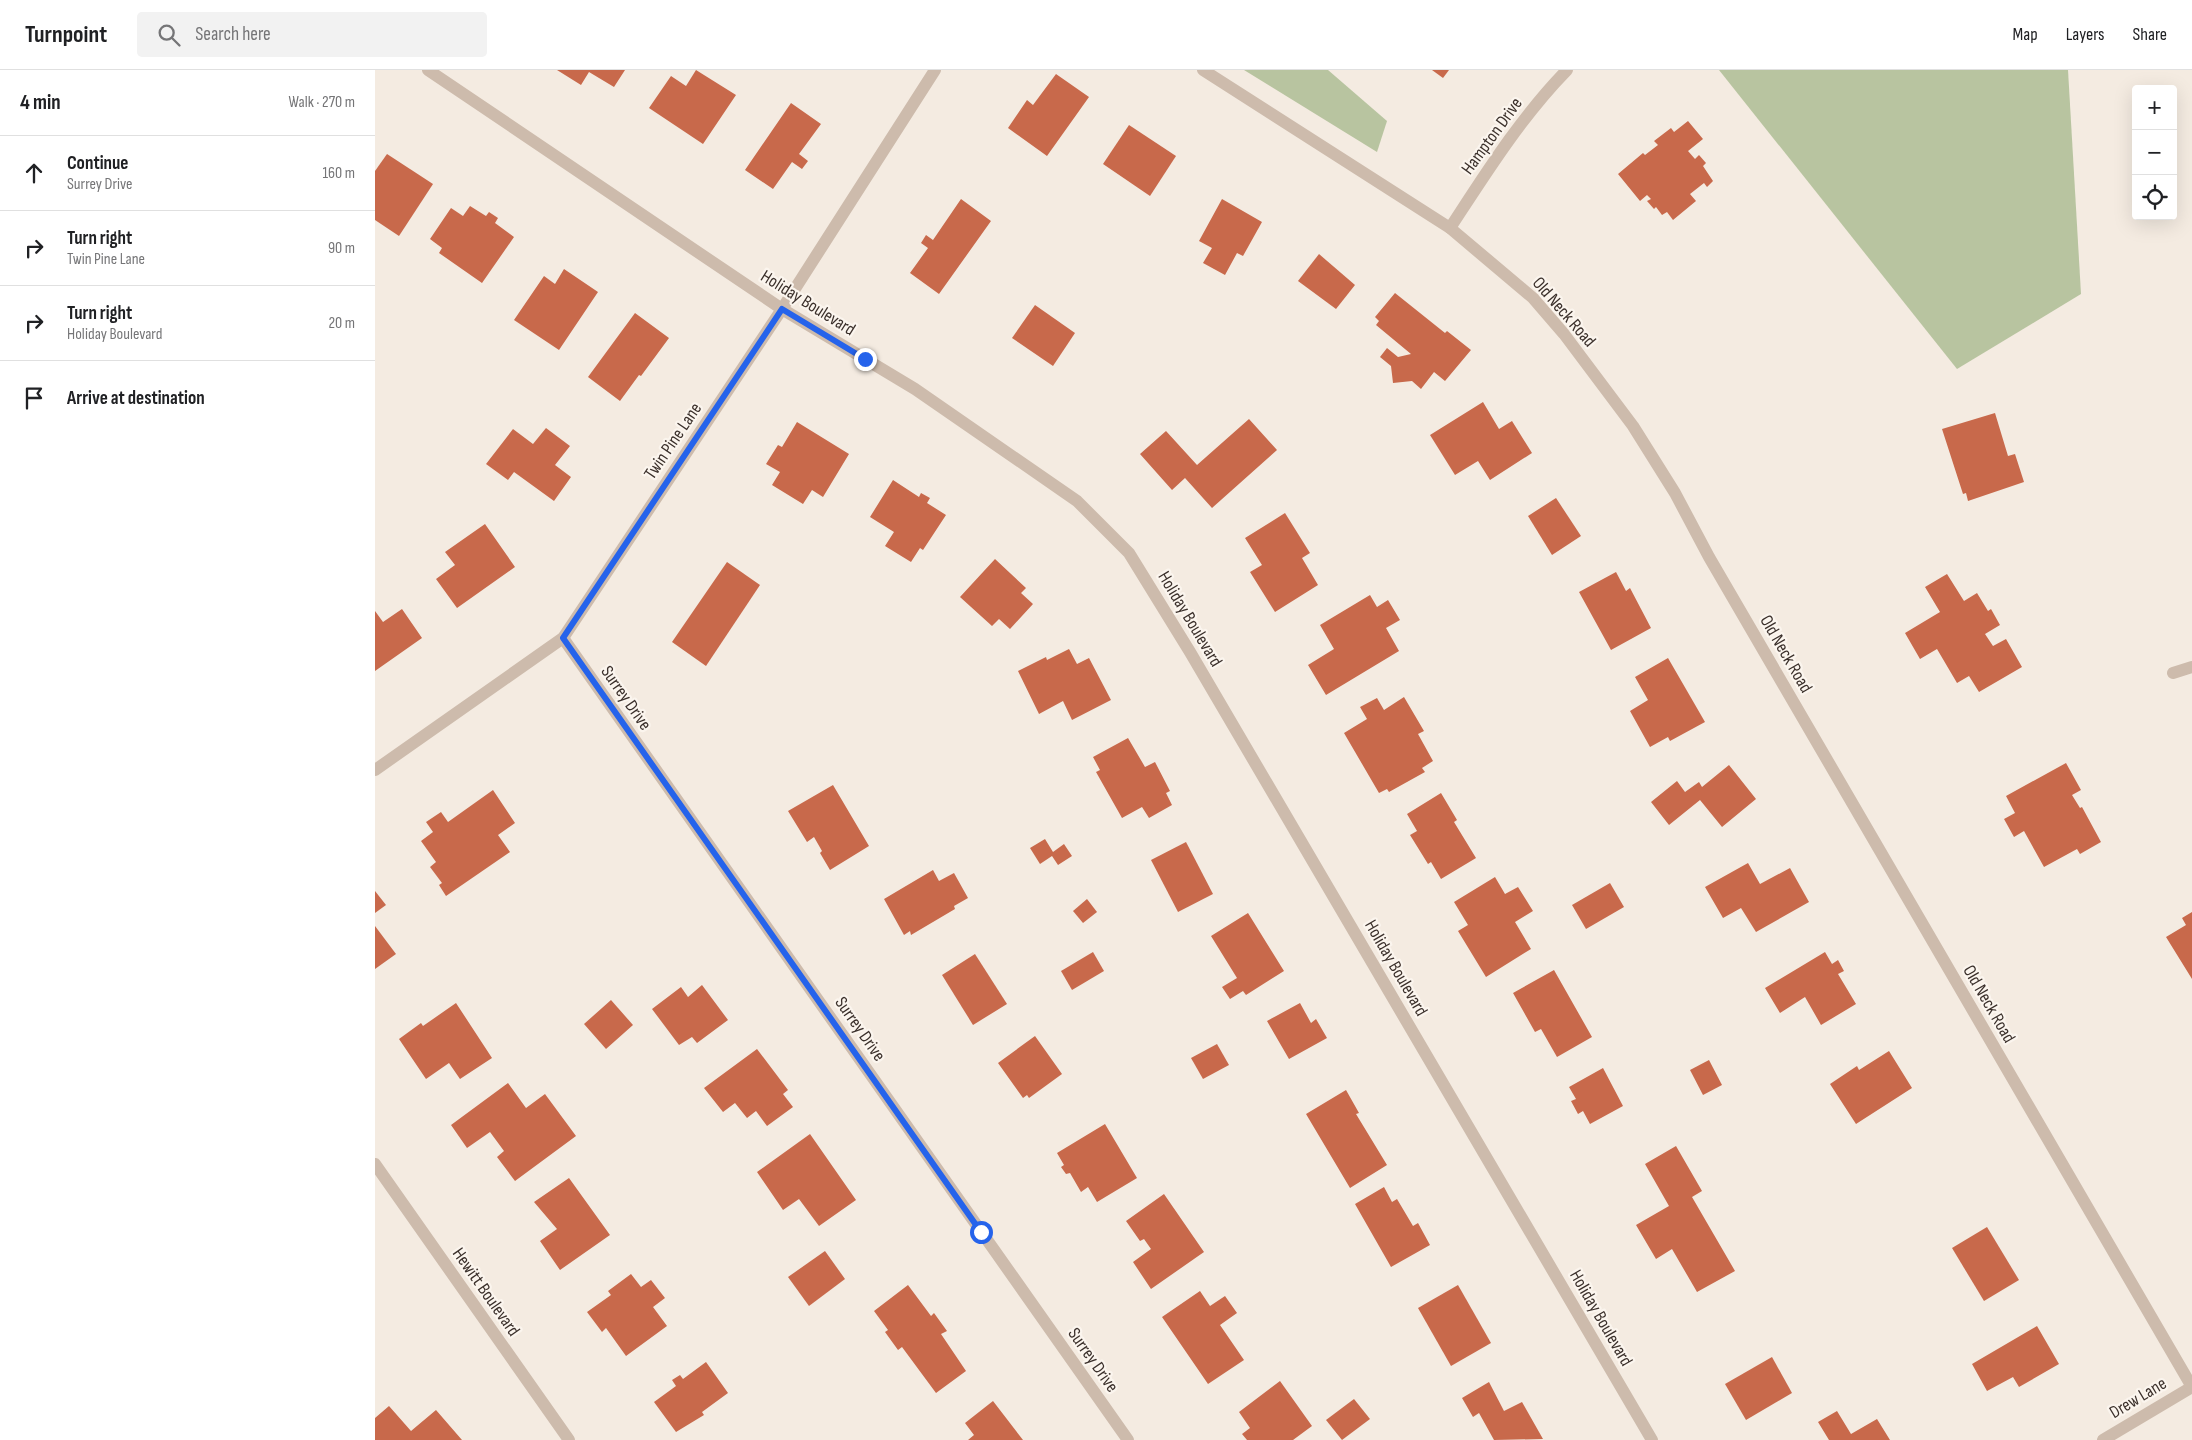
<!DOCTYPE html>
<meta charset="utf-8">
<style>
:root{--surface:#fff;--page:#f2f2f2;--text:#202124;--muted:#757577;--line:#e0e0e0}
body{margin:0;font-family:"Sofia Sans Condensed",sans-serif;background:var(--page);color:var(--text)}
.controls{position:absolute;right:15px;top:15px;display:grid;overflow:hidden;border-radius:5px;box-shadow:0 5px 20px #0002}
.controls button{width:45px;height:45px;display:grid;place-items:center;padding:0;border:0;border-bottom:1px solid var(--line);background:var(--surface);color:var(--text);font:25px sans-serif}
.stop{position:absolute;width:15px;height:15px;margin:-11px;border:4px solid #2563eb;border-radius:50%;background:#fff}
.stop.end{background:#2563eb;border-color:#fff;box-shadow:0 1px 5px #0008}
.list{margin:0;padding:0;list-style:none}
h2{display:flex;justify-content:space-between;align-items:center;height:65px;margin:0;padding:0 20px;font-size:21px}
h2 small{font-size:16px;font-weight:400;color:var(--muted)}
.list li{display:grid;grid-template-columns:32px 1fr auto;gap:15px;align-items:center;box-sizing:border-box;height:75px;padding:0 20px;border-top:1px solid var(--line)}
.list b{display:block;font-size:19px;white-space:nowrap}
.list p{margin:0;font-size:16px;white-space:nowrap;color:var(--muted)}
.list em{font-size:16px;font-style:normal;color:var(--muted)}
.icon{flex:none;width:28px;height:28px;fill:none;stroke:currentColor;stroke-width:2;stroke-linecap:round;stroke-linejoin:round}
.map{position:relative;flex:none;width:1817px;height:1370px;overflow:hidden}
header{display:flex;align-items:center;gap:30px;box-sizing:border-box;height:70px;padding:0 25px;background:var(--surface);border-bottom:1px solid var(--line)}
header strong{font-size:24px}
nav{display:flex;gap:28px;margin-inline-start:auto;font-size:18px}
.search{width:350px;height:45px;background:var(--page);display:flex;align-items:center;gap:12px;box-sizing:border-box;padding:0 18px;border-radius:5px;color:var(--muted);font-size:19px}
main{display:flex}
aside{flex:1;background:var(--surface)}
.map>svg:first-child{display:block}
.green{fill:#b8c4a0}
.building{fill:#c8694b}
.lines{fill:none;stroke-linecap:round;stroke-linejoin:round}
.minor{stroke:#cdbbac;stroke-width:12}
.tertiary{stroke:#cdbbac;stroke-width:12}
.route{stroke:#2563eb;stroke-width:6}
.labels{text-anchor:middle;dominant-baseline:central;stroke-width:4.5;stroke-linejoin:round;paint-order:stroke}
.street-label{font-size:18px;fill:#3b302b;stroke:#fbf5ee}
</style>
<header>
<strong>Turnpoint</strong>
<div class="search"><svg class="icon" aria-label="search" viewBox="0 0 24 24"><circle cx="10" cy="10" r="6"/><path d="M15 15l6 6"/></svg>Search here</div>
<nav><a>Map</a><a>Layers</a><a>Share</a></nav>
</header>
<main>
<aside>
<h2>4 min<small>Walk · 270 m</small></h2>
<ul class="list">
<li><svg class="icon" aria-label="ahead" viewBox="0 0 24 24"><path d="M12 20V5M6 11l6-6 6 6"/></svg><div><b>Continue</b><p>Surrey Drive</p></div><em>160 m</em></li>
<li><svg class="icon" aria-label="right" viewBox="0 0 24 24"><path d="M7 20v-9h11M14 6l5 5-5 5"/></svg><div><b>Turn right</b><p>Twin Pine Lane</p></div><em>90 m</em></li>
<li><svg class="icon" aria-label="right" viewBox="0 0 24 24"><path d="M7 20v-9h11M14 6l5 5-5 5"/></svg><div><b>Turn right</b><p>Holiday Boulevard</p></div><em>20 m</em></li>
<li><svg class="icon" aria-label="arrive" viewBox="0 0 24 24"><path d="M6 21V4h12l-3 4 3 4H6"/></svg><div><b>Arrive at destination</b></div></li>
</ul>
</aside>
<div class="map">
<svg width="1817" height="1370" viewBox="0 0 1817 1370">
<rect width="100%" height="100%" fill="#f4ebe1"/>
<g class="green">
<polygon points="869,0 953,0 1012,51 1002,82"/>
<polygon points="1344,0 1693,0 1706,224 1582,299"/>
</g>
<g class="building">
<polygon points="182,0 250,0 239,17 214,2 206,15"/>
<polygon points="321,0 361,25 328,74 274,38 296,6 311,16"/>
<polygon points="1057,0 1074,0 1068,8"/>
<polygon points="681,4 714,27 672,86 633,58 652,30 658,35"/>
<polygon points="416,33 446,54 424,84 433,91 427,99 417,92 398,119 370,100"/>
<polygon points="1313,51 1328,69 1313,81 1320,89 1324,85 1331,93 1328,96 1338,111 1332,117 1329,113 1315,124 1321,131 1298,150 1292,142 1287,145 1281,137 1279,139 1272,131 1276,129 1272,125 1265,131 1243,104 1268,83 1270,85 1283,75 1279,71 1296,58 1299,62"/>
<polygon points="754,55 801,86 775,126 728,94"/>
<polygon points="12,84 58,114 24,166 0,150 0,101"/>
<polygon points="586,129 616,151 564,224 535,203 553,178 546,173 551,165 558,170"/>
<polygon points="847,129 887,152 868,186 862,183 850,205 828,193 837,178 824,171"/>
<polygon points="95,136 111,146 114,142 123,148 120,153 139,167 107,213 64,183 67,178 55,169 76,138 88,146"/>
<polygon points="944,184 980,215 961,239 923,211"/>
<polygon points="189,199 223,222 184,280 139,250 169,206 180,214"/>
<polygon points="1020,223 1070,263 1072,261 1096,280 1070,311 1059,302 1046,319 1037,311 1018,313 1016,296 1005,287 1012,278 1023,287 1036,284 1001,255 1004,251 1000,247"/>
<polygon points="660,235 700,263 678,296 637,268"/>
<polygon points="260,243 294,268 266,306 264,305 245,331 213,307"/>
<polygon points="1108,332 1124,359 1137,351 1157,383 1115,410 1103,391 1080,405 1055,365"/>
<polygon points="1620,343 1633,386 1640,384 1649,412 1593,431 1591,423 1588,424 1567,359"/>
<polygon points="874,349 902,380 837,438 810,408 797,420 765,384 791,361 822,395"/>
<polygon points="422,352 474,384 448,427 437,420 428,434 397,415 405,402 391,394 403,375 407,377"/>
<polygon points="171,358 195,376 180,395 196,407 179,431 139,402 133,410 111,394 138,359 158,374"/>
<polygon points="518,410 544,427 546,423 555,428 552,433 571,445 548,480 545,478 536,492 510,476 519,462 495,447"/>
<polygon points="1181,428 1206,466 1177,485 1153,446"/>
<polygon points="910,443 935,483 927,488 943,515 900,542 875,502 887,495 870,468"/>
<polygon points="110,454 140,497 82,538 61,509 80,495 70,482"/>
<polygon points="620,489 651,518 646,523 658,534 635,559 624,549 617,556 585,527"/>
<polygon points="352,492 385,515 331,596 297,572"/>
<polygon points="1241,502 1251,521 1255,518 1276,558 1236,580 1204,522"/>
<polygon points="1572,504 1589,531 1602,523 1613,541 1616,539 1625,555 1610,564 1618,576 1631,569 1647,597 1604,622 1594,606 1582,613 1562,579 1545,589 1530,563 1565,542 1550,517"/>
<polygon points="995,525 1002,537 1013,530 1025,550 1011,558 1024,581 951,625 933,595 959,579 945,555"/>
<polygon points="27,539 47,568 0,601 0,541 8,552"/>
<polygon points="694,579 702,594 714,588 736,630 697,650 688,631 664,644 643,601 671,587 672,590"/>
<polygon points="1293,588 1330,652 1295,671 1293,667 1275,677 1255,641 1273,630 1260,607"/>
<polygon points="1029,627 1049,661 1043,664 1058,691 1047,698 1050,702 1014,722 1012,719 1004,723 969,663 992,649 985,637 1002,628 1009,640"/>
<polygon points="753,668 770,697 780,692 795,721 791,723 797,735 774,748 767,737 747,748 721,702 725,700 718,687"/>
<polygon points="1691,693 1706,720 1697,725 1705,738 1707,737 1726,772 1705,784 1702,779 1669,797 1649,761 1639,767 1629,749 1640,743 1631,726"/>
<polygon points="1354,695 1381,729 1347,757 1325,730 1294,755 1276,732 1302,711 1310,722 1324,712 1327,717"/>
<polygon points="458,715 494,776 455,800 445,783 447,781 439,767 432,772 413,741"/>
<polygon points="118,720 140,753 123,765 135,782 71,826 64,815 67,813 55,797 61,792 46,771 58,762 51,752 66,742 73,752"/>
<polygon points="1066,723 1082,750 1079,752 1101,788 1066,809 1056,792 1053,794 1035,765 1042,761 1032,744"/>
<polygon points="670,769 678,782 689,774 697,786 683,795 677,786 665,794 655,778"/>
<polygon points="811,772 838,824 803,842 776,790"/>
<polygon points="1373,793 1385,814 1415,798 1434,832 1381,862 1366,838 1348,848 1330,817"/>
<polygon points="558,800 564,811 579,803 593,828 579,836 580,839 536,865 535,861 529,865 509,829"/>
<polygon points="1120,807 1130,824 1143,817 1158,841 1140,852 1156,879 1111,907 1083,861 1093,855 1079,832"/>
<polygon points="1235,813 1249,837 1211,859 1197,835"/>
<polygon points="0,821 11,835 0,843"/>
<polygon points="712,829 722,842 708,853 698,841"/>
<polygon points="1817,842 1817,909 1791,867 1811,855 1807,848"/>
<polygon points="873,843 909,901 871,925 868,921 855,929 847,917 862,908 836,866"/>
<polygon points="0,856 21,884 0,899"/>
<polygon points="718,882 729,901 697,920 686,901"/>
<polygon points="1450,882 1457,894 1463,890 1469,901 1463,904 1481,934 1446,955 1430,927 1405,943 1390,918"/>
<polygon points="600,884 632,934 598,955 567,905"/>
<polygon points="1179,900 1217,967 1182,987 1166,959 1160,962 1138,923"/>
<polygon points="327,915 353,950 322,973 317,967 304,975 277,939 306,917 313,927"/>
<polygon points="236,930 258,955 231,979 209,954"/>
<polygon points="81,933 117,988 85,1009 74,993 51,1009 24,969 46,953 48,956"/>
<polygon points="925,933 936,953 941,949 952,968 914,989 892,951"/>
<polygon points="660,966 687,1004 654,1028 652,1025 648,1028 623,993"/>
<polygon points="842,974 854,995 828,1009 816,988"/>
<polygon points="382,979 413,1020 408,1024 418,1037 392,1056 381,1041 372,1048 360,1033 348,1042 329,1018"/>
<polygon points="1514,981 1537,1018 1481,1054 1455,1014 1482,996 1484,1000"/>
<polygon points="1334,990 1347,1015 1328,1025 1315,1000"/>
<polygon points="1228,998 1248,1036 1215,1054 1208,1041 1203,1044 1196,1031 1201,1029 1194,1017"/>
<polygon points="133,1013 151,1038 170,1024 201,1066 140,1111 122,1087 129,1081 115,1062 92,1078 76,1055"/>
<polygon points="971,1020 984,1043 981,1044 1012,1095 975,1118 931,1044"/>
<polygon points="730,1054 762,1108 722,1132 713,1117 706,1122 695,1103 691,1104 686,1097 689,1095 682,1083"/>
<polygon points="435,1064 481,1130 444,1156 424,1129 408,1140 382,1102"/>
<polygon points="1301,1076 1327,1121 1317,1127 1360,1201 1322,1222 1297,1179 1281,1189 1261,1155 1294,1136 1270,1094"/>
<polygon points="194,1108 235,1165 185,1200 165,1171 182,1159 159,1132"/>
<polygon points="1009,1117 1017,1132 1022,1129 1038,1156 1043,1153 1055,1175 1016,1197 980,1134"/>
<polygon points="789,1124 829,1182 776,1219 758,1192 776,1179 769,1169 765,1171 751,1151"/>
<polygon points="1612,1157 1644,1210 1609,1231 1577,1178"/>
<polygon points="450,1181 470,1209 434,1236 413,1207"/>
<polygon points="256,1204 266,1217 276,1210 290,1228 278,1237 292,1256 251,1286 231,1258 227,1262 212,1242 236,1225 233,1221"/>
<polygon points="533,1215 556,1246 559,1243 572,1261 566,1264 591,1301 561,1323 527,1277 523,1280 510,1262 513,1260 499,1241"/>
<polygon points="1083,1215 1116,1273 1076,1296 1043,1238"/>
<polygon points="825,1221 835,1236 850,1226 862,1243 845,1255 869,1290 833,1314 787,1247"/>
<polygon points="1662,1256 1684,1294 1644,1317 1638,1307 1612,1321 1597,1294"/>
<polygon points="1397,1287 1417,1323 1371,1350 1350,1314"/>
<polygon points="331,1292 353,1323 327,1342 329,1345 301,1362 279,1332 301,1316 297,1310 305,1305 308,1309"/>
<polygon points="905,1311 937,1356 918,1370 872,1370 867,1364 875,1358 864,1342"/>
<polygon points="1114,1312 1129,1341 1147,1332 1168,1369 1119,1370 1104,1343 1098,1347 1087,1328"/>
<polygon points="979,1329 995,1349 967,1370 951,1350"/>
<polygon points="618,1331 648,1370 593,1370 599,1365 590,1353"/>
<polygon points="14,1336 36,1361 61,1340 87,1370 0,1370 0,1348"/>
<polygon points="1462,1341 1476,1364 1502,1349 1515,1370 1454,1370 1443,1352"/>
</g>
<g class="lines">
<g class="minor">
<polyline points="53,0 407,239 540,319 702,431 754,483 815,582 1277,1370"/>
<path d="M1075,158c36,-55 71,-111 117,-158"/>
<polyline points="188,568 753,1370"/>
<polyline points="1798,603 1817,597"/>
<polyline points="0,700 188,568 407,239 560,0"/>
<polyline points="0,1094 194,1370"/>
<polyline points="1728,1370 1817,1317"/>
</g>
<polyline class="tertiary" points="828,0 1075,158 1158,228 1189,264 1258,356 1300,423 1334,487 1817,1317"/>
</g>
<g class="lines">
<polyline class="route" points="490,289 407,239 188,568 606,1162"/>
</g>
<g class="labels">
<g class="street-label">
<text transform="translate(1117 66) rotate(-54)">Hampton Drive</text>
<text transform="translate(433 233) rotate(32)">Holiday Boulevard</text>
<text transform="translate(1189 242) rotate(49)">Old Neck Road</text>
<text transform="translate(298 371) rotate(-56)">Twin Pine Lane</text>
<text transform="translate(815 549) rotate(59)">Holiday Boulevard</text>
<text transform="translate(1411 584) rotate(60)">Old Neck Road</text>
<text transform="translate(251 628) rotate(55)">Surrey Drive</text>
<text transform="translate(1021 898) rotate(60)">Holiday Boulevard</text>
<text transform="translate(1614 934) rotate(60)">Old Neck Road</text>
<text transform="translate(485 959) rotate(55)">Surrey Drive</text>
<text transform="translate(111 1222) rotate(55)">Hewitt Boulevard</text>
<text transform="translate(1226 1248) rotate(60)">Holiday Boulevard</text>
<text transform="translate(718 1290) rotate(55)">Surrey Drive</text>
<text transform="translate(1763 1328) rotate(-31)">Drew Lane</text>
</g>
</g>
</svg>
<div class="controls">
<button>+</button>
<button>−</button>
<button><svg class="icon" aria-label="locate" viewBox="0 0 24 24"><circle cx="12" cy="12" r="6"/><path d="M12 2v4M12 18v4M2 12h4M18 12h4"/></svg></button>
</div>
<div class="stop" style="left:606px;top:1162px"></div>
<div class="stop end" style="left:490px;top:289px"></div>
</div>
</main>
